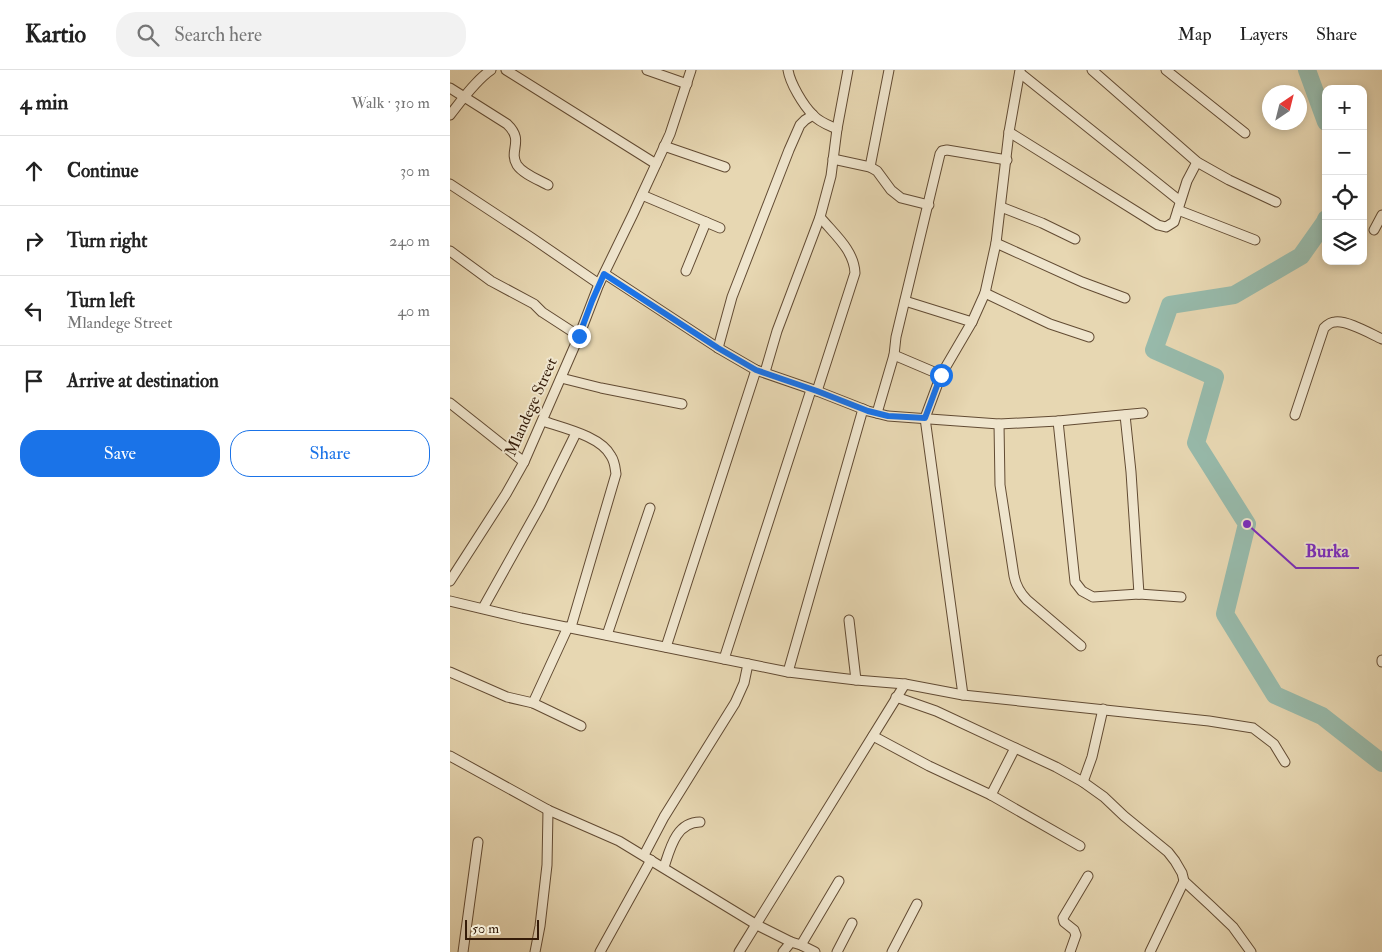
<!DOCTYPE html>
<meta charset="utf-8">
<style>
:root{--surface:#fff;--page:#f2f2f2;--text:#222;--muted:#767676;--line:#e0e0e0;--accent:#1a73e8}
body{margin:0;font-family:"IM FELL Double Pica",serif;background:var(--page);color:var(--text)}
.controls{position:absolute;right:15px;top:15px;display:grid;overflow:hidden;border-radius:10px;box-shadow:0 2px 8px #0003}
.controls button{width:45px;height:45px;display:grid;place-items:center;padding:0;border:0;border-bottom:1px solid var(--line);background:var(--surface);color:var(--text);font:25px sans-serif}
.compass{position:absolute;left:812px;top:15px;width:45px;height:45px;border-radius:50%;background:var(--surface);box-shadow:0 2px 8px #0003;rotate:35deg}
.scale{position:absolute;left:15px;bottom:12px;width:74px;box-sizing:border-box;padding-left:5px;border:2px solid #351c09;border-top:0;font-size:14px;line-height:18px;white-space:nowrap;color:#351c09;-webkit-text-stroke:4px #efe5cd;paint-order:stroke}
.stop{position:absolute;width:15px;height:15px;margin:-11px;border:4px solid #1a73e8;border-radius:50%;background:#fff}
.stop.end{background:#1a73e8;border-color:#fff;box-shadow:0 1px 5px #0008}
.list{margin:0;padding:0;list-style:none}
h2{display:flex;justify-content:space-between;align-items:center;height:65px;margin:0;padding:0 20px;font-size:21px}
h2 small{font-size:16px;font-weight:400;color:var(--muted)}
.list li{display:grid;grid-template-columns:32px 1fr auto;gap:15px;align-items:center;box-sizing:border-box;height:70px;padding:0 20px;border-top:1px solid var(--line)}
.list b{display:block;font-size:19px;white-space:nowrap}
.list p{margin:0;font-size:16px;white-space:nowrap;color:var(--muted)}
.list em{font-size:16px;font-style:normal;color:var(--muted)}
.actions{display:flex;gap:10px;padding:15px 20px}
.actions a{flex:1;padding:11px 0;border:1px solid var(--accent);border-radius:20px;text-align:center;font-size:18px;color:var(--accent)}
.actions .main{background:var(--accent);color:#fff}
.icon{flex:none;width:28px;height:28px;fill:none;stroke:currentColor;stroke-width:2;stroke-linecap:round;stroke-linejoin:round}
.map{position:relative;flex:none;width:932px;height:882px;overflow:hidden}
header{display:flex;align-items:center;gap:30px;box-sizing:border-box;height:70px;padding:0 25px;background:var(--surface);border-bottom:1px solid var(--line)}
header strong{font-size:24px}
nav{display:flex;gap:28px;margin-inline-start:auto;font-size:18px}
.search{width:350px;height:45px;background:var(--page);display:flex;align-items:center;gap:12px;box-sizing:border-box;padding:0 18px;border-radius:20px;color:var(--muted);font-size:19px}
main{display:flex}
aside{flex:1;background:var(--surface)}
.map>svg:first-child{display:block}
.lines{fill:none;stroke-linecap:round;stroke-linejoin:round}
.river{stroke:#97baab;stroke-width:18}
.minor-casing{stroke:#624b33;stroke-width:11}
.minor{stroke:#efe5cd;stroke-width:9}
.route{stroke:#1a73e8;stroke-width:6}
.labels{text-anchor:middle;dominant-baseline:central;stroke-width:4;stroke-linejoin:round;paint-order:stroke}
.street-label{font-size:16px;fill:#351c09;stroke:#efe5cd}
.leader{fill:none;stroke:#7b2cbf;stroke-width:2}
.callout-dot{fill:#7b2cbf;stroke:#efe5cd;stroke-width:2}
.callout-label{font-size:18px;text-anchor:middle;font-weight:bold;fill:#7b2cbf;stroke:#efe5cd;stroke-width:4;stroke-linejoin:round;paint-order:stroke}
</style>
<header>
<strong>Kartio</strong>
<div class="search"><svg class="icon" aria-label="search" viewBox="0 0 24 24"><circle cx="10" cy="10" r="6"/><path d="M15 15l6 6"/></svg>Search here</div>
<nav><a>Map</a><a>Layers</a><a>Share</a></nav>
</header>
<main>
<aside>
<h2>4 min<small>Walk · 310 m</small></h2>
<ul class="list">
<li><svg class="icon" aria-label="ahead" viewBox="0 0 24 24"><path d="M12 20V5M6 11l6-6 6 6"/></svg><div><b>Continue</b></div><em>30 m</em></li>
<li><svg class="icon" aria-label="right" viewBox="0 0 24 24"><path d="M7 20v-9h11M14 6l5 5-5 5"/></svg><div><b>Turn right</b></div><em>240 m</em></li>
<li><svg class="icon" aria-label="left" viewBox="0 0 24 24"><path d="M17 20v-9H6M10 6l-5 5 5 5"/></svg><div><b>Turn left</b><p>Mlandege Street</p></div><em>40 m</em></li>
<li><svg class="icon" aria-label="arrive" viewBox="0 0 24 24"><path d="M6 21V4h12l-3 4 3 4H6"/></svg><div><b>Arrive at destination</b></div></li>
</ul>
<div class="actions"><a class="main">Save</a><a>Share</a></div>
</aside>
<div class="map">
<svg width="932" height="882" viewBox="0 0 932 882">
<rect width="100%" height="100%" fill="#e7d7b2"/>
<filter id="stains"><feTurbulence type="fractalNoise" baseFrequency=".004" numOctaves="4"/><feColorMatrix values="0 0 0 0 .2 0 0 0 0 .09 0 0 0 0 .02 0 0 0 .5 -.17"/></filter>
<radialGradient id="worn" r=".72"><stop offset=".6" stop-color="#630" stop-opacity="0"/><stop offset="1" stop-color="#630" stop-opacity=".3"/></radialGradient>
<g class="lines">
<g class="river">
<polyline points="857,0 876,52"/>
<polyline points="876,149 875,152 851,186 784,225 720,235 704,280 765,307 746,373 797,454 775,544 825,625 872,646 932,693"/>
</g>
<g class="minor-casing">
<g id="minor">
<polyline points="56,0 206,94"/>
<polyline points="197,0 237,14"/>
<path d="M338,0c2,13 15,35 25,45 6,7 15,10 24,14"/>
<polyline points="642,0 747,92 779,110 826,132"/>
<polyline points="716,0 795,63"/>
<polyline points="570,3 730,131"/>
<path d="M0,18l57,36c18,17 1,26 10,41 6,9 22,15 31,20"/>
<path d="M0,45c11,-14 26,-35 41,-45"/>
<polyline points="559,62 708,155 716,157 724,152 737,111 747,92"/>
<polyline points="214,76 275,97"/>
<polyline points="383,89 420,97 427,101 441,120 451,128 479,135"/>
<polyline points="420,97 439,0"/>
<polyline points="0,114 82,168 149,214"/>
<polyline points="192,125 270,158"/>
<polyline points="551,137 592,153 625,169"/>
<polyline points="728,140 805,170"/>
<polyline points="924,160 932,145"/>
<polyline points="546,173 632,212 675,228"/>
<polyline points="0,181 41,211 84,234 92,242 129,266"/>
<polyline points="236,201 256,152"/>
<polyline points="155,204 268,278 306,300 367,321 418,341 438,346 549,354 608,351 693,343"/>
<polyline points="535,223 600,254 639,267"/>
<polyline points="455,231 522,252"/>
<polyline points="268,278 282,227 339,80 350,55 355,50 363,45"/>
<polyline points="444,285 491,305"/>
<polyline points="315,302 327,261 370,147 381,106 387,59 398,0"/>
<polyline points="111,308 151,318 232,334"/>
<path d="M367,321l38,-118c-1,-23 -21,-39 -35,-56"/>
<polyline points="0,333 74,392"/>
<polyline points="427,343 444,285 446,267 490,84 492,81 497,80 557,90"/>
<polyline points="675,345 681,402 689,524"/>
<path d="M845,345l29,-87c3,-3 6,-6 11,-6 12,-2 36,12 47,17"/>
<path d="M93,351c20,7 58,15 68,35 4,6 4,12 5,18l-45,153"/>
<polyline points="608,351 625,512 632,521 643,527 689,524 731,527"/>
<path d="M549,354l1,61 14,91c2,10 6,17 13,24l54,46"/>
<polyline points="0,511 56,424 74,392 129,266 149,214 183,144 220,64 241,0"/>
<polyline points="0,531 71,548 338,602 406,610 455,614 513,625 759,651 803,658 824,674 835,692"/>
<polyline points="33,538 90,436 126,363"/>
<polyline points="399,550 406,610"/>
<polyline points="157,565 200,438"/>
<polyline points="216,577 306,300"/>
<polyline points="274,589 361,320"/>
<polyline points="932,592 932,590"/>
<polyline points="0,602 57,627 83,633 131,656"/>
<polyline points="338,602 413,339"/>
<polyline points="513,625 475,348 491,305 522,252 535,223 546,173 559,62 570,0"/>
<polyline points="446,627 486,641 606,697 633,712 654,727 674,746 718,782 725,791 732,803 734,811 761,836 783,857 801,882"/>
<polyline points="83,633 118,557"/>
<polyline points="423,666 479,696 541,725 630,776"/>
<polyline points="0,686 98,740 169,771 307,855 341,872 351,875 365,882"/>
<polyline points="633,712 642,687 653,639"/>
<polyline points="541,725 565,678"/>
<polyline points="194,785 214,747 285,633 294,613 298,594"/>
<path d="M214,797c6,-18 12,-45 36,-45"/>
<polyline points="351,875 389,811"/>
<polyline points="13,882 28,772"/>
<polyline points="85,882 90,856 97,795 98,740"/>
<polyline points="150,882 201,790"/>
<polyline points="289,882 455,614"/>
<polyline points="333,882 341,872"/>
<polyline points="387,882 402,853"/>
<polyline points="442,882 467,834"/>
<polyline points="620,882 626,865 624,860 614,852 613,848 638,806"/>
<polyline points="700,882 734,811"/>
</g>
</g>
<use href="#minor" class="minor"/>
</g>
<g class="lines">
<polyline class="route" points="129,266 142,231 154,204 268,278 306,300 367,321 418,341 438,346 475,348 491,305"/>
</g>
<g class="labels">
<g class="street-label">
<text transform="translate(81 337) rotate(-66)">Mlandege Street</text>
</g>
</g>
<path class="leader" d="M797 454L846 498H909"/>
<circle class="callout-dot" cx="797" cy="454" r="5"/>
<g class="callout-label">
<text x="877" y="487">Burka</text>
</g>
<rect width="100%" height="100%" filter="url(#stains)"/>
<rect width="100%" height="100%" fill="url(#worn)"/>
</svg>
<div class="controls">
<button>+</button>
<button>−</button>
<button><svg class="icon" aria-label="locate" viewBox="0 0 24 24"><circle cx="12" cy="12" r="6"/><path d="M12 2v4M12 18v4M2 12h4M18 12h4"/></svg></button>
<button><svg class="icon" aria-label="layers" viewBox="0 0 24 24"><path d="M12 4l9 5-9 5-9-5zM3 14l9 5 9-5"/></svg></button>
</div>
<svg class="compass" viewBox="-18 -18 36 36"><path d="M0-13l5 13h-10z" fill="#e53935"/><path d="M0 13l5-13h-10z" fill="#767676"/></svg>
<div class="scale">50 m</div>
<div class="stop" style="left:491px;top:305px"></div>
<div class="stop end" style="left:129px;top:266px"></div>
</div>
</main>
